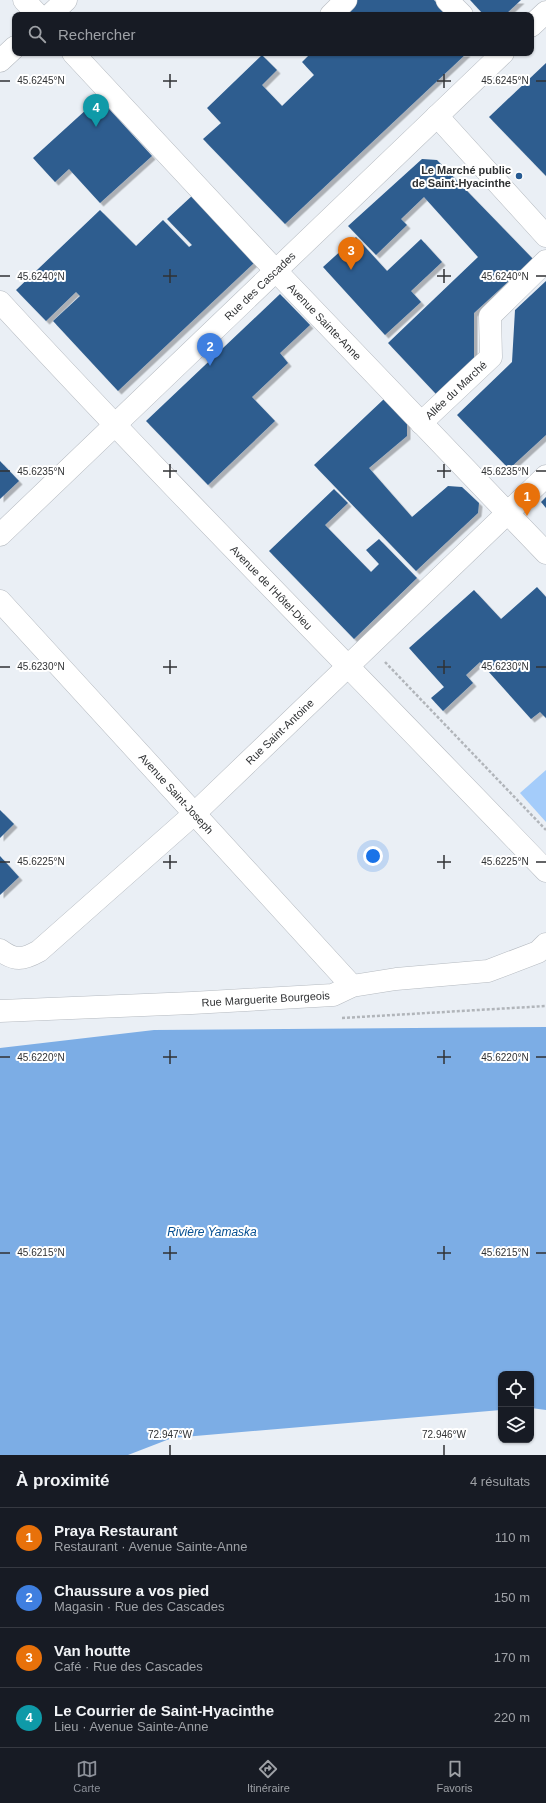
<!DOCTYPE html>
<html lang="fr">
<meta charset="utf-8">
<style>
:root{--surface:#171b24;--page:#242831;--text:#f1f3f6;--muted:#9ea1a6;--line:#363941;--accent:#8c9099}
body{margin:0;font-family:Arial,sans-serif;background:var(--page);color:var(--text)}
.controls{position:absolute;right:12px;bottom:12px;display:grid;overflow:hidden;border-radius:8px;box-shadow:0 1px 3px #0004}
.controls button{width:36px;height:36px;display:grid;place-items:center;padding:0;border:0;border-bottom:1px solid var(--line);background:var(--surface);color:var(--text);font:20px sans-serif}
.you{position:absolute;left:373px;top:856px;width:14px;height:14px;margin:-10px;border:3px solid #fff;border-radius:50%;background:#1a73e8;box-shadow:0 0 0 6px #1a73e833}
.badge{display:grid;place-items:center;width:26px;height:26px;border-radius:50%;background:var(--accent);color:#fff;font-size:13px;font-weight:700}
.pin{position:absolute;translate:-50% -33px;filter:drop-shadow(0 1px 2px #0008)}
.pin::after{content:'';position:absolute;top:21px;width:14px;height:12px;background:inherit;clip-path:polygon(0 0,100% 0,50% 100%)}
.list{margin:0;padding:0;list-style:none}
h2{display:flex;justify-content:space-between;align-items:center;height:52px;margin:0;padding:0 16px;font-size:17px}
h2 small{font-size:13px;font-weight:400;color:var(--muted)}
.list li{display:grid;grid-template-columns:26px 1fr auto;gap:12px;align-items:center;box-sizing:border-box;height:60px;padding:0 16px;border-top:1px solid var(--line)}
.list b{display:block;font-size:15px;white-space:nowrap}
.list p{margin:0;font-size:13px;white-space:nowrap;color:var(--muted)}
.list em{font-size:13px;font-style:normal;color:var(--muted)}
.icon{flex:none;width:22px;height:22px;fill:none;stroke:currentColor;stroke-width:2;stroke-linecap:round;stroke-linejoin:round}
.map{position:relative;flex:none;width:546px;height:1455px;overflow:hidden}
.search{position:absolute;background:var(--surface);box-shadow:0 1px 3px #0004;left:12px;right:12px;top:12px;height:44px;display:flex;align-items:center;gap:10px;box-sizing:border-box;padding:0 14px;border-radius:8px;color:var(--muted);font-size:15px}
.sheet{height:292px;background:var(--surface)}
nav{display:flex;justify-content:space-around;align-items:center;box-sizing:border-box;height:56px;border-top:1px solid var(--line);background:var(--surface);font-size:11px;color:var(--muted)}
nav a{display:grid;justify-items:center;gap:2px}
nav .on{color:var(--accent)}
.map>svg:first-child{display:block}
.green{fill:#a4ccfa}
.water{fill:#7cade5}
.building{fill:#2e5d8f;filter:url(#shadow)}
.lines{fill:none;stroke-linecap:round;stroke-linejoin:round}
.street-casing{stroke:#b5bac0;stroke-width:23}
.secondary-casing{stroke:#b5bac0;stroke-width:23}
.path{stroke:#b1b5ba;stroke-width:2.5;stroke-dasharray:3 2;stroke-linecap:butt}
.street{stroke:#fff;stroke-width:22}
.secondary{stroke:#fff;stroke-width:22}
.ticks{fill:none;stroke:#303234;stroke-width:1.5}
.poi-dot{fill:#255a92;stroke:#fff;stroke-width:1.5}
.labels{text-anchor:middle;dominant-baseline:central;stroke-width:4;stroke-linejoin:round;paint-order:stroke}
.poi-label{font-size:11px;font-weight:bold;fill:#303234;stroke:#fff;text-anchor:end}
.street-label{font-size:11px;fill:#303234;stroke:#fff}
.water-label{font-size:12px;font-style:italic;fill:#065092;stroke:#fff}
.ticks-label{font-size:10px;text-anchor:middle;fill:#303234;stroke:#fff;stroke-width:4;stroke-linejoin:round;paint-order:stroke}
</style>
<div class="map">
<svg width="546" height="1455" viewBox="0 0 546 1455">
<defs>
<filter id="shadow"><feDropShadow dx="3.5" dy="3.5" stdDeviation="0" flood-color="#0004"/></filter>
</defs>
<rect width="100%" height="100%" fill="#eaeff5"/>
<polygon class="green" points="546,770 546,822 520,793"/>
<polygon class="water" points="546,1027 546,1410 531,1408 531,1374 501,1374 501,1410 172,1438 128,1455 0,1455 0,1048 154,1030"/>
<g class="building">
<polygon points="352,0 434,0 449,15 336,15"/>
<polygon points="470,0 521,0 505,15 484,15"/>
<polygon points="311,53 467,53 285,224 203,139 221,123 207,108 262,55 277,70 262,85 282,106 314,75 302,62"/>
<polygon points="546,63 546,176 489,117"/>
<polygon points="99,98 152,156 100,203 69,169 55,182 33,158"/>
<polygon points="422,159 437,160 533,259 474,313 474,359 436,394 388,343 478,257 424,197 401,219 407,225 376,255 348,226"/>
<polygon points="194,194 254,263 118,391 53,321 80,296 76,292 46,321 16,290 100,210 136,246 163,220 189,247 192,245 167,219"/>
<polygon points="356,237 387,271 421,239 442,262 411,291 421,302 385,335 323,267"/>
<polygon points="546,281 546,435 509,469 457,415 512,362 515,310"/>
<polygon points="280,294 310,325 280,353 288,363 252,397 275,421 208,485 146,421"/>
<polygon points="384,399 407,423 407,436 369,468 412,517 448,486 462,487 479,503 478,513 416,571 314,465"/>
<polygon points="0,461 19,481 0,499"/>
<polygon points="334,489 348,503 325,525 371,572 379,564 366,550 379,539 417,578 354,639 269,551"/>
<polygon points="546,497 546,508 541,502"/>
<polygon points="537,587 546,597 546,718 540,712 531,719 480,662 466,675 473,683 443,711 431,698 444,687 409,648 474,590 501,619"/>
<polygon points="0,810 14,824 0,838"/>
<polygon points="0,856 19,877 0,895"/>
</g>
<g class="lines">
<g class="street-casing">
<g id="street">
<polyline points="24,0 38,15"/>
<polyline points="447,0 462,15"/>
<polyline points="331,15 346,0"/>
<path id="s1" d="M73,53l203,218 270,282"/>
<polyline points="437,116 546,236"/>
<path id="s2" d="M0,302c178,193 364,379 546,569"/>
<path id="s3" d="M421,423l70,-66 -1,-41 56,-55"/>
<path id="s4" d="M0,601l352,385"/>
<path id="s5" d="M0,950c15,11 23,10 39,1l155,-137 352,-338"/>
<path id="s6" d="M0,1011l192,-8 141,-8 19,-9 44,-7 92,-8 50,-19 8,-8"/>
</g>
</g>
<g class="secondary-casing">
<g id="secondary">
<polyline points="50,15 66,0"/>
<polyline points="531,26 546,12"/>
<polyline points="0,61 15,47"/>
<path id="s7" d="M0,535l503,-482"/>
</g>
</g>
<g class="path">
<polyline points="385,662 546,830"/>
<polyline points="342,1018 546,1006"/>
</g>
<use href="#street" class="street"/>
<use href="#secondary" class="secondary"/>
</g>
<path class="ticks" d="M170,74v14M444,74v14M0,81h10M163,81h14M437,81h14M536,81h10M170,269v14M444,269v14M0,276h10M163,276h14M437,276h14M536,276h10M170,464v14M444,464v14M0,471h10M163,471h14M437,471h14M536,471h10M170,660v14M444,660v14M0,667h10M163,667h14M437,667h14M536,667h10M170,855v14M444,855v14M0,862h10M163,862h14M437,862h14M536,862h10M170,1050v14M444,1050v14M0,1057h10M163,1057h14M437,1057h14M536,1057h10M170,1246v14M444,1246v14M0,1253h10M163,1253h14M437,1253h14M536,1253h10M170,1445v10M444,1445v10"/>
<circle class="poi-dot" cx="519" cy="176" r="4"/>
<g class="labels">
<g class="poi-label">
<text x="511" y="170">Le Marché public<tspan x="511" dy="13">de Saint-Hyacinthe</tspan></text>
</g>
<g class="street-label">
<text stroke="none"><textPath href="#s7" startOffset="360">Rue des Cascades</textPath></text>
<text stroke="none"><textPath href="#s1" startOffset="368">Avenue Sainte-Anne</textPath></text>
<text stroke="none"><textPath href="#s3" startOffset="48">Allée du Marché</textPath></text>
<text stroke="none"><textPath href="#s2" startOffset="394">Avenue de l'Hôtel-Dieu</textPath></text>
<text stroke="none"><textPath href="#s5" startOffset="368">Rue Saint-Antoine</textPath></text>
<text stroke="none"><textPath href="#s4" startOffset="261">Avenue Saint-Joseph</textPath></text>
<text stroke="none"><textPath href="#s6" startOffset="266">Rue Marguerite Bourgeois</textPath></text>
</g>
<g class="water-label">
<text x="212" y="1232">Rivière Yamaska</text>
</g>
</g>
<g class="ticks-label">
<text x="41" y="84">45.6245°N</text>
<text x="505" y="84">45.6245°N</text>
<text x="41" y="280">45.6240°N</text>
<text x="505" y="280">45.6240°N</text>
<text x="41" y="475">45.6235°N</text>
<text x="505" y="475">45.6235°N</text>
<text x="41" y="670">45.6230°N</text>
<text x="505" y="670">45.6230°N</text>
<text x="41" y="865">45.6225°N</text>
<text x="505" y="865">45.6225°N</text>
<text x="41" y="1061">45.6220°N</text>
<text x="505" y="1061">45.6220°N</text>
<text x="41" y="1256">45.6215°N</text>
<text x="505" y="1256">45.6215°N</text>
<text x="170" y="1438">72.947°W</text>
<text x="444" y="1438">72.946°W</text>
</g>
</svg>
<div class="controls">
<button><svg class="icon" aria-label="locate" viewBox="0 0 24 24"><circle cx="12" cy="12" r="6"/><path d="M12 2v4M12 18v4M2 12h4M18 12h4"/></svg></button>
<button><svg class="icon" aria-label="layers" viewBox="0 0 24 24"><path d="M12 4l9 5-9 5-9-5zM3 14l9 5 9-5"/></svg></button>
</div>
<div class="you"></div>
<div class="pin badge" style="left:527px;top:516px;background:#e8710a">1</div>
<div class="pin badge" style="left:210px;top:366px;background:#3f7fe0">2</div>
<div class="pin badge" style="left:351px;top:270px;background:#e8710a">3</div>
<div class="pin badge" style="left:96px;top:127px;background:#0f9aa8">4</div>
<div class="search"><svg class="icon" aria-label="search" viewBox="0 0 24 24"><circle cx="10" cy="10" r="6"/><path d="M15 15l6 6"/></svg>Rechercher</div>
</div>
<section class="sheet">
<h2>À proximité<small>4 résultats</small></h2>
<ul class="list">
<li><span class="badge" style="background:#e8710a">1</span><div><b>Praya Restaurant</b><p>Restaurant · Avenue Sainte-Anne</p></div><em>110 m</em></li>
<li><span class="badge" style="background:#3f7fe0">2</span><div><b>Chaussure a vos pied</b><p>Magasin · Rue des Cascades</p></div><em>150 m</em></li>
<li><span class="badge" style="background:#e8710a">3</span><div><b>Van houtte</b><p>Café · Rue des Cascades</p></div><em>170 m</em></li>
<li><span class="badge" style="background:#0f9aa8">4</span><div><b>Le Courrier de Saint-Hyacinthe</b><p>Lieu · Avenue Sainte-Anne</p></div><em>220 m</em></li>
</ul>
</section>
<nav>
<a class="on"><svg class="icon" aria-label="map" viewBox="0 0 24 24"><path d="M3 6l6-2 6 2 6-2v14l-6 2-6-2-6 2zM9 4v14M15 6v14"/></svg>Carte</a>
<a><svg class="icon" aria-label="directions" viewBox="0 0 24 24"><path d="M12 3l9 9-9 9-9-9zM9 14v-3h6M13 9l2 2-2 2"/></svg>Itinéraire</a>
<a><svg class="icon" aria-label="saved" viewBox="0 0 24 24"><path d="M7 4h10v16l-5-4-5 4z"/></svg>Favoris</a>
</nav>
